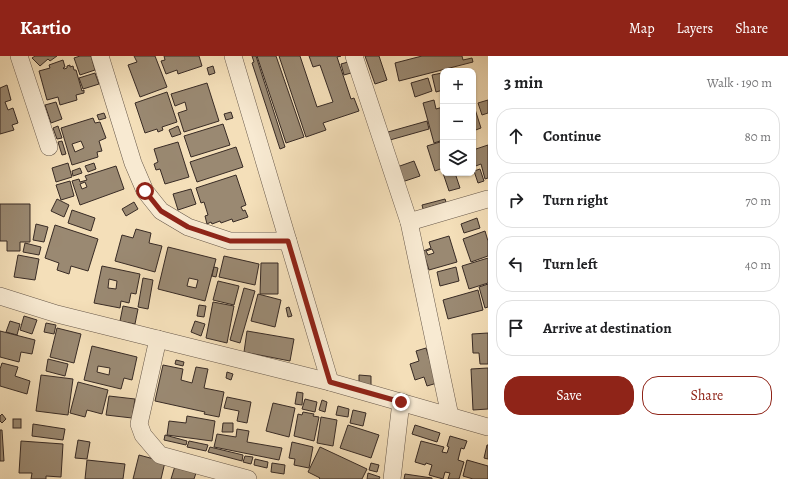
<!DOCTYPE html>
<meta charset="utf-8">
<style>
:root{--surface:#fff;--page:#f2f2f2;--text:#202124;--muted:#757577;--line:#e0e0e0;--accent:#8f2418}
body{margin:0;font-family:Alegreya,serif;background:var(--page);color:var(--text)}
.controls{position:absolute;right:12px;top:12px;display:grid;overflow:hidden;border-radius:8px;box-shadow:0 1px 3px #0004}
.controls button{width:36px;height:36px;display:grid;place-items:center;padding:0;border:0;border-bottom:1px solid var(--line);background:var(--surface);color:var(--text);font:20px sans-serif}
.stop{position:absolute;width:12px;height:12px;margin:-9px;border:3px solid #8f2418;border-radius:50%;background:#fff}
.stop.end{background:#8f2418;border-color:#fff;box-shadow:0 1px 4px #0008}
.list{margin:0;padding:0;list-style:none}
h2{display:flex;justify-content:space-between;align-items:center;height:52px;margin:0;padding:0 16px;font-size:17px}
h2 small{font-size:13px;font-weight:400;color:var(--muted)}
.list li{display:grid;grid-template-columns:26px 1fr auto;gap:12px;align-items:center;box-sizing:border-box;height:56px;margin:0 8px 8px;padding:0 8px;border:1px solid var(--line);border-radius:16px}
.list b{display:block;font-size:15px;white-space:nowrap}
.list em{font-size:13px;font-style:normal;color:var(--muted)}
.actions{display:flex;gap:8px;padding:12px 16px}
.actions a{flex:1;padding:9px 0;border:1px solid var(--accent);border-radius:16px;text-align:center;font-size:14px;color:var(--accent)}
.actions .main{background:var(--accent);color:#fff}
.icon{flex:none;width:22px;height:22px;fill:none;stroke:currentColor;stroke-width:2;stroke-linecap:round;stroke-linejoin:round}
.map{position:relative;flex:none;width:488px;height:423px;overflow:hidden}
header{display:flex;align-items:center;gap:24px;box-sizing:border-box;height:56px;padding:0 20px;background:var(--accent);color:#fff}
header strong{font-size:19px}
nav{display:flex;gap:22px;margin-inline-start:auto;font-size:14px}
main{display:flex}
aside{flex:1;background:var(--surface)}
.map>svg:first-child{display:block}
.building{fill:#9a8972;stroke:#382b25;fill-rule:evenodd}
.lines{fill:none;stroke-linecap:round;stroke-linejoin:round}
.minor-casing{stroke:#67584a;stroke-width:18}
.minor{stroke:#f8ead2;stroke-width:17}
.route{stroke:#8f2418;stroke-width:5}
</style>
<header>
<strong>Kartio</strong>
<nav><a>Map</a><a>Layers</a><a>Share</a></nav>
</header>
<main>
<div class="map">
<svg width="488" height="423" viewBox="0 0 488 423">
<rect width="100%" height="100%" fill="#f4dfb9"/>
<filter id="stains"><feTurbulence type="fractalNoise" baseFrequency=".005" numOctaves="4"/><feColorMatrix values="0 0 0 0 .2 0 0 0 0 .09 0 0 0 0 .02 0 0 0 .5 -.17"/></filter>
<radialGradient id="worn" r=".72"><stop offset=".6" stop-color="#630" stop-opacity="0"/><stop offset="1" stop-color="#630" stop-opacity=".3"/></radialGradient>
<g class="building">
<polygon points="35,0 57,0 50,5 48,3 40,10 32,2"/>
<polygon points="80,0 91,0 95,14 80,19 74,2"/>
<polygon points="134,0 155,0 167,31 140,41 128,9 137,6"/>
<polygon points="164,0 199,0 202,10 178,18 177,14 166,18 161,5 165,4"/>
<polygon points="252,0 256,0 285,91 280,93 252,7 254,6"/>
<polygon points="257,0 276,0 304,81 286,87"/>
<polygon points="279,0 300,0 317,51 333,46 320,9 313,11 309,0 341,0 337,1 351,43 354,42 359,55 323,67 326,74 306,81"/>
<polygon points="365,0 379,0 387,24 375,28"/>
<polygon points="422,0 462,0 463,4 472,2 473,6 399,25 395,7"/>
<polygon points="63,4 65,11 63,12 64,13 67,12 67,10 70,9 70,11 73,10 74,14 76,14 82,35 84,34 84,37 76,39 77,44 60,49 58,41 47,44 39,15 50,12 49,9"/>
<polygon points="348,6 351,17 344,19 341,8"/>
<polygon points="213,10 215,17 209,19 207,12"/>
<polygon points="95,17 99,28 83,33 79,22"/>
<polygon points="442,17 443,22 443,34 436,36 432,19"/>
<polygon points="428,22 432,35 415,41 411,27"/>
<polygon points="207,27 219,65 184,76 178,57 187,54 185,46 175,50 171,38"/>
<polygon points="7,29 11,44 5,46 8,54 13,52 18,67 12,69 14,74 0,78 0,32"/>
<polygon points="167,36 177,66 162,71 163,74 158,76 157,73 145,77 135,47"/>
<polygon points="434,44 436,53 443,51 443,67 441,68 443,73 443,84 434,87 423,47"/>
<polygon points="488,44 488,57 482,59 478,47"/>
<polygon points="56,46 62,63 51,67 45,49"/>
<polygon points="473,50 474,50 481,72 473,75"/>
<polygon points="231,56 233,62 226,64 224,58"/>
<polygon points="104,57 106,62 99,64 97,59"/>
<path d="M93,62l2,5 5,-1 6,16 -7,3 3,10 -5,1 1,5 -26,8 -11,-37zM81,85l3,7 -9,4 -3,-8z"/>
<polygon points="427,65 429,73 390,84 388,76"/>
<polygon points="223,68 230,89 191,101 184,80"/>
<polygon points="58,70 62,82 57,83 53,72"/>
<polygon points="178,70 181,78 172,81 169,74"/>
<polygon points="62,85 66,98 62,99 58,86"/>
<polygon points="443,85 443,112 435,115 427,90"/>
<polygon points="178,86 189,121 165,128 160,113 156,114 154,108 158,106 154,93"/>
<polygon points="488,89 488,122 485,123 481,108 473,111 473,94"/>
<polygon points="236,91 243,111 197,126 190,106"/>
<polygon points="414,105 420,120 402,126 397,111"/>
<polygon points="68,107 72,121 56,126 52,112"/>
<polygon points="94,107 96,113 88,116 85,110"/>
<path d="M116,110l8,23 -44,16 -8,-24 7,-2 1,3 7,-2 -2,-4zM85,126l2,5 -5,2 -2,-5z"/>
<polygon points="80,112 82,117 73,120 72,115"/>
<polygon points="480,113 484,125 478,127 474,115"/>
<polygon points="442,114 443,114 443,117 455,117 460,132 449,135"/>
<polygon points="236,119 246,149 241,151 243,155 245,154 248,161 233,166 232,163 221,167 220,165 212,168 211,166 207,168 205,160 208,159 204,146 201,147 196,132"/>
<polygon points="70,125 74,140 61,144 56,129"/>
<polygon points="191,133 196,148 178,154 173,138"/>
<polygon points="57,143 69,149 64,161 51,155"/>
<polygon points="445,143 446,146 423,153 422,149"/>
<polygon points="134,146 138,153 126,160 122,153"/>
<polygon points="0,148 30,148 30,186 20,186 20,195 7,195 7,185 0,185"/>
<polygon points="72,154 95,162 91,175 68,167"/>
<polygon points="477,162 480,172 464,177 461,168"/>
<polygon points="36,168 48,171 44,186 33,184"/>
<polygon points="55,169 98,183 88,215 71,210 69,218 57,214 59,207 45,202"/>
<polygon points="136,173 151,177 149,187 162,190 155,216 115,205 122,179 133,182"/>
<polygon points="485,175 488,185 488,200 471,206 463,183"/>
<path d="M449,180l8,26 -28,8 -6,-19 8,-3 -2,-6zM432,193l2,4 -6,2 -2,-4z"/>
<polygon points="25,187 41,191 39,199 23,196"/>
<path d="M168,191l48,12 -11,42 -47,-12zM189,222l9,2 -2,8 -9,-2z"/>
<polygon points="18,199 39,203 35,224 14,221"/>
<polygon points="224,200 259,208 255,229 219,221"/>
<polygon points="488,202 488,227 469,233 462,210"/>
<polygon points="261,207 278,207 278,238 260,238"/>
<path d="M102,210l38,8 -4,20 -5,-1 -2,10 -8,-2 -1,7 -26,-5zM109,223l8,2 -1,8 -8,-1z"/>
<polygon points="214,211 218,212 216,221 212,220"/>
<polygon points="456,211 459,225 440,230 437,216"/>
<polygon points="143,222 153,224 148,253 138,251"/>
<polygon points="218,225 239,230 234,249 213,244"/>
<polygon points="488,228 488,251 485,252 479,231"/>
<polygon points="244,232 255,235 240,287 230,284"/>
<polygon points="478,234 483,254 448,263 443,244"/>
<polygon points="258,238 281,244 275,271 251,265"/>
<polygon points="213,246 234,250 227,287 206,282"/>
<polygon points="199,249 206,250 204,261 197,260"/>
<polygon points="123,250 138,253 135,268 120,265"/>
<polygon points="289,251 292,260 288,261 286,252"/>
<polygon points="24,260 37,264 32,278 20,274"/>
<polygon points="10,265 20,268 17,279 6,276"/>
<polygon points="195,265 205,268 201,280 191,276"/>
<polygon points="46,267 56,269 54,278 44,276"/>
<polygon points="57,272 81,278 74,307 50,301"/>
<polygon points="0,275 35,284 32,298 21,296 19,306 0,301"/>
<polygon points="247,275 294,283 290,305 244,296"/>
<polygon points="488,277 488,308 480,308 479,297 473,297 472,278"/>
<path d="M92,290l45,11 -5,23 -8,-2 -3,11 -37,-9zM98,310l12,2 -1,7 -12,-3z"/>
<polygon points="426,292 437,327 427,330 424,321 415,324 410,308 419,305 416,295"/>
<polygon points="48,303 68,308 65,320 46,315"/>
<polygon points="176,304 184,306 183,310 175,308"/>
<polygon points="2,307 18,311 15,320 30,325 27,338 0,330 0,313"/>
<polygon points="163,309 183,313 181,324 192,327 196,311 208,313 204,332 224,336 219,361 204,358 205,356 155,345"/>
<polygon points="488,312 488,353 473,354 471,313"/>
<polygon points="227,316 233,318 231,324 226,322"/>
<polygon points="41,319 73,323 68,359 36,355"/>
<polygon points="359,319 371,320 371,329 359,328"/>
<polygon points="78,326 108,334 102,358 87,354 85,361 70,357"/>
<polygon points="297,336 303,337 302,349 295,348"/>
<polygon points="109,340 135,343 132,362 106,359"/>
<polygon points="227,341 251,346 247,367 237,365 239,355 224,352"/>
<polygon points="305,343 317,346 315,356 302,353"/>
<polygon points="322,344 327,346 325,356 319,354"/>
<polygon points="273,347 295,352 289,381 266,375"/>
<polygon points="338,350 349,353 348,361 336,359"/>
<polygon points="353,354 366,357 363,370 350,367"/>
<polygon points="303,356 314,358 313,360 319,361 314,385 294,380 298,358 302,359"/>
<polygon points="2,358 6,363 2,367 0,365 0,360"/>
<polygon points="187,360 215,365 212,385 167,379 169,365 186,367"/>
<polygon points="321,361 337,364 333,390 317,387"/>
<rect x="13" y="363" width="8" height="9"/>
<polygon points="223,367 233,367 233,376 222,376"/>
<polygon points="33,368 65,373 63,384 32,380"/>
<polygon points="348,369 379,379 371,402 340,392"/>
<polygon points="415,369 440,377 437,386 412,378"/>
<polygon points="237,373 249,375 247,386 282,392 279,404 214,391 217,378 236,381"/>
<polygon points="0,374 2,374 4,405 0,405"/>
<polygon points="165,379 187,385 186,389 164,384"/>
<polygon points="450,380 467,385 464,393 461,392 458,404 464,406 459,423 448,423 450,417 445,416 443,423 429,419 432,409 426,407 425,409 415,406 421,385 444,391 442,396 447,397 449,391 447,390"/>
<polygon points="78,384 90,386 87,403 75,402"/>
<polygon points="21,385 63,388 61,421 46,420 46,423 31,423 32,417 19,417"/>
<polygon points="189,385 208,389 206,395 187,391"/>
<polygon points="292,386 313,391 309,412 294,409 295,403 289,402"/>
<polygon points="487,389 488,389 488,403 484,402"/>
<polygon points="210,391 243,399 242,405 208,396"/>
<polygon points="320,391 367,413 362,423 319,423 320,422 308,416"/>
<polygon points="139,399 165,406 161,423 133,423"/>
<polygon points="245,400 253,401 251,408 243,406"/>
<polygon points="255,403 268,406 267,412 254,409"/>
<polygon points="87,404 125,408 123,423 85,423"/>
<polygon points="467,404 488,410 488,423 473,423 463,420"/>
<polygon points="272,407 285,409 284,418 271,416"/>
<polygon points="371,407 379,409 377,416 369,414"/>
<polygon points="175,410 196,417 194,423 171,423"/>
<polygon points="368,417 380,421 379,423 367,423"/>
<polygon points="405,418 432,422 432,423 404,423"/>
</g>
<g class="lines">
<g class="minor-casing">
<g id="minor">
<polyline points="19,0 49,91"/>
<polyline points="100,0 133,107 145,135 161,155 188,171 230,185 288,185"/>
<polyline points="233,0 330,326"/>
<polyline points="354,0 409,166 450,360"/>
<polyline points="409,166 488,143"/>
<polyline points="0,240 57,258 330,326 488,371"/>
<polyline points="158,283 139,368 143,379 160,399 248,423"/>
<polyline points="392,423 401,346"/>
</g>
</g>
<use href="#minor" class="minor"/>
</g>
<g class="lines">
<polyline class="route" points="145,135 161,155 188,171 230,185 288,185 330,326 401,346"/>
</g>
<rect width="100%" height="100%" filter="url(#stains)"/>
<rect width="100%" height="100%" fill="url(#worn)"/>
</svg>
<div class="controls">
<button>+</button>
<button>−</button>
<button><svg class="icon" aria-label="layers" viewBox="0 0 24 24"><path d="M12 4l9 5-9 5-9-5zM3 14l9 5 9-5"/></svg></button>
</div>
<div class="stop" style="left:145px;top:135px"></div>
<div class="stop end" style="left:401px;top:346px"></div>
</div>
<aside>
<h2>3 min<small>Walk · 190 m</small></h2>
<ul class="list">
<li><svg class="icon" aria-label="ahead" viewBox="0 0 24 24"><path d="M12 20V5M6 11l6-6 6 6"/></svg><div><b>Continue</b></div><em>80 m</em></li>
<li><svg class="icon" aria-label="right" viewBox="0 0 24 24"><path d="M7 20v-9h11M14 6l5 5-5 5"/></svg><div><b>Turn right</b></div><em>70 m</em></li>
<li><svg class="icon" aria-label="left" viewBox="0 0 24 24"><path d="M17 20v-9H6M10 6l-5 5 5 5"/></svg><div><b>Turn left</b></div><em>40 m</em></li>
<li><svg class="icon" aria-label="arrive" viewBox="0 0 24 24"><path d="M6 21V4h12l-3 4 3 4H6"/></svg><div><b>Arrive at destination</b></div></li>
</ul>
<div class="actions"><a class="main">Save</a><a>Share</a></div>
</aside>
</main>
